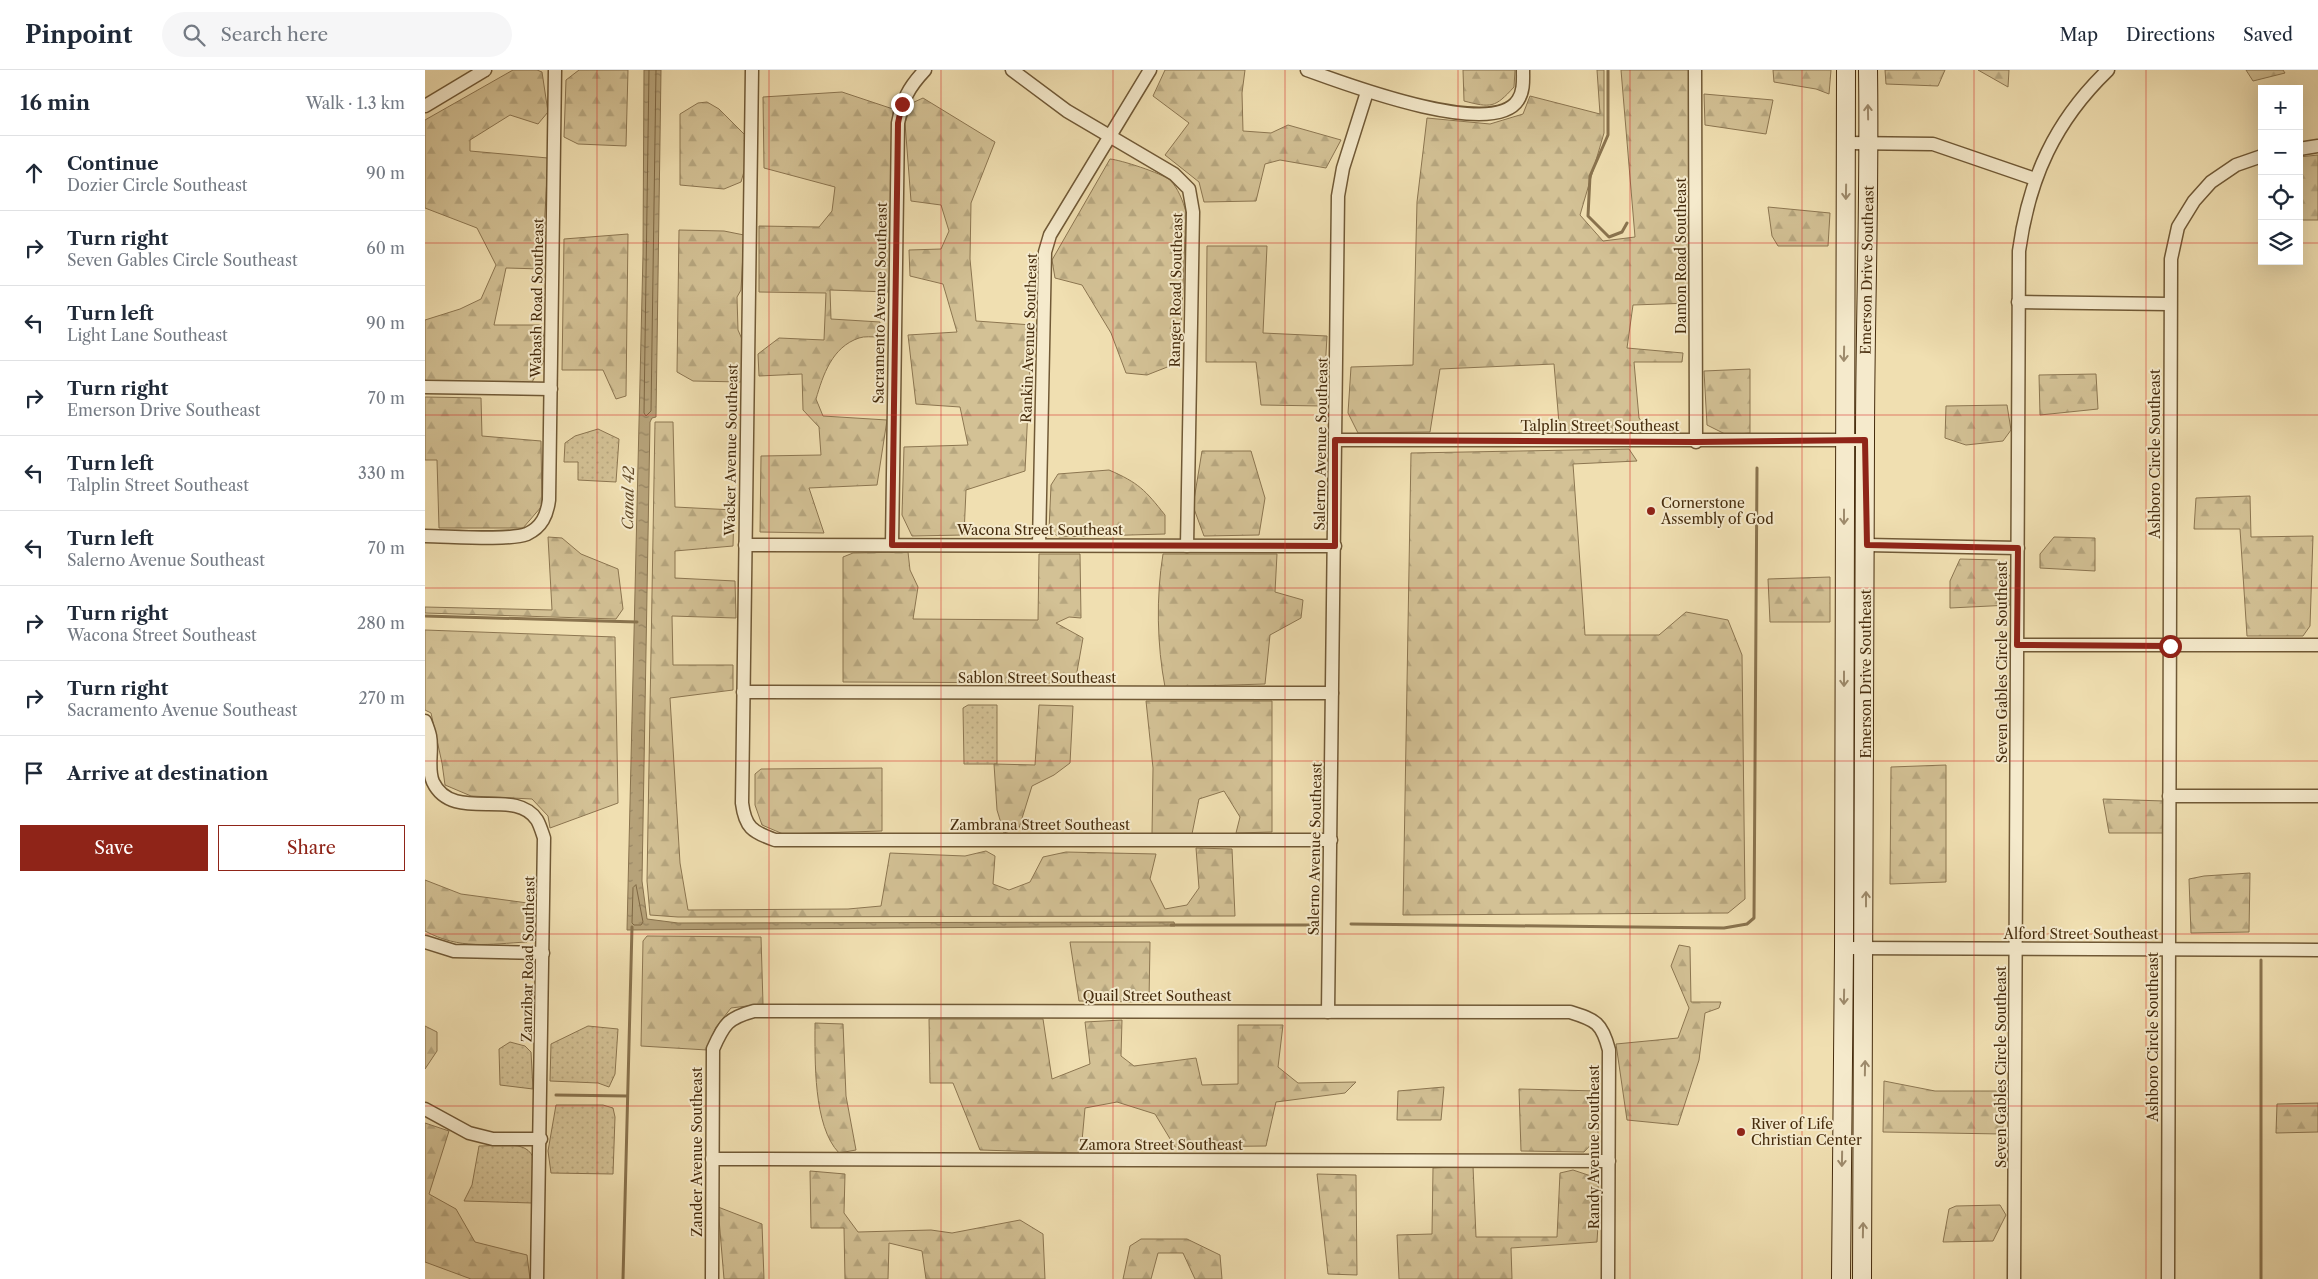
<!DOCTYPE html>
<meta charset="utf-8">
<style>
:root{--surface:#fff;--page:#f6f6f7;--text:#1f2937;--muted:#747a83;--line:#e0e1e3;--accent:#8f2418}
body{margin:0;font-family:"Libre Caslon Text",serif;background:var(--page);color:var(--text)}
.controls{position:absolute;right:15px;top:15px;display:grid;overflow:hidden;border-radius:0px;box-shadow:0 5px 20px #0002}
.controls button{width:45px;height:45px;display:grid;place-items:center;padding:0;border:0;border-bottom:1px solid var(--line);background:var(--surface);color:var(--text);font:25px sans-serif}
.stop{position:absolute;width:15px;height:15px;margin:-11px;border:4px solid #8f2418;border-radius:50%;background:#fff}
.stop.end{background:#8f2418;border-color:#fff;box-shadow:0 1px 5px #0008}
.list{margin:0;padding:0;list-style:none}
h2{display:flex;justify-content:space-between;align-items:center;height:65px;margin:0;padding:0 20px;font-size:21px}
h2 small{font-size:16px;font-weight:400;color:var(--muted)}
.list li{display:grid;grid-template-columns:32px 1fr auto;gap:15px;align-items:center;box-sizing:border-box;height:75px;padding:0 20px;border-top:1px solid var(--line)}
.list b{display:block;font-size:19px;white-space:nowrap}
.list p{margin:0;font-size:16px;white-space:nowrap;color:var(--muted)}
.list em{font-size:16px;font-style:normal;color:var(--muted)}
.actions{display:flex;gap:10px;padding:15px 20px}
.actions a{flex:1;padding:11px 0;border:1px solid var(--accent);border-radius:0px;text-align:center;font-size:18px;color:var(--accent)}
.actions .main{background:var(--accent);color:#fff}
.icon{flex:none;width:28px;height:28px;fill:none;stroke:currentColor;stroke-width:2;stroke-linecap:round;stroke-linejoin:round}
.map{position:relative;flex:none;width:1893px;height:1209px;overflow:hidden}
header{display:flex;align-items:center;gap:30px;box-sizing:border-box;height:70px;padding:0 25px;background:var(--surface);border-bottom:1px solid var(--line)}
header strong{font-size:24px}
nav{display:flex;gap:28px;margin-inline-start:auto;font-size:18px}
.search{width:350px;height:45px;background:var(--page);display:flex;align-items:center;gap:12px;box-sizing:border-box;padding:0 18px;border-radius:28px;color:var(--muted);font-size:19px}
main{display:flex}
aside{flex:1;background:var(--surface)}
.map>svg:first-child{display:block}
.grass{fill:url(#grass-dots);stroke:#8c7651}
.forest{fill:url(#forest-firs);stroke:#8c7651}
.water{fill:url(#water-ripples);stroke:#89734e}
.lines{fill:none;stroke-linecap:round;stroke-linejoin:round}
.shore{stroke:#7e6743;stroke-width:1}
.stream{stroke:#89734e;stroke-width:3}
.street-casing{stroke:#705936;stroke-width:15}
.secondary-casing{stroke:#462c0d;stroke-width:20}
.street{stroke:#f5eacc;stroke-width:12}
.secondary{stroke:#f5eacc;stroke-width:18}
.oneway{stroke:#9e8b6c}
.route{stroke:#8f2418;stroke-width:6}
.grid{fill:none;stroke:#d62828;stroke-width:1;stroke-opacity:0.55}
.poi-dot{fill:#8f2418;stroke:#f5eacc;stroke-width:2}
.labels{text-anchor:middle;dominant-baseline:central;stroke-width:4;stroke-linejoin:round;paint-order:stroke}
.street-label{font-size:14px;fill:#462c0d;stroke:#f5eacc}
.poi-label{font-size:14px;fill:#462c0d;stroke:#f5eacc;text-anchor:start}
.water-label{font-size:15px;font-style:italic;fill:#624a28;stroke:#f5eacc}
</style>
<header>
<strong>Pinpoint</strong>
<div class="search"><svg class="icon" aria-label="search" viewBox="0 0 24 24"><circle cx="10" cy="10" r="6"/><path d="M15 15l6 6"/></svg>Search here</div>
<nav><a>Map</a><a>Directions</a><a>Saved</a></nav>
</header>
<main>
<aside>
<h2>16 min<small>Walk · 1.3 km</small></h2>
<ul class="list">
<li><svg class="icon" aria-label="ahead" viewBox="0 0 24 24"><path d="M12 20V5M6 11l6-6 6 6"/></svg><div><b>Continue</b><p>Dozier Circle Southeast</p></div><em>90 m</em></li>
<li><svg class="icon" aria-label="right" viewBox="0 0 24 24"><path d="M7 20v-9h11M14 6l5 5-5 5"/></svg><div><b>Turn right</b><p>Seven Gables Circle Southeast</p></div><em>60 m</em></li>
<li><svg class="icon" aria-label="left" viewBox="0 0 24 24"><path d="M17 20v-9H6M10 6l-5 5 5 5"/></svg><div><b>Turn left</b><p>Light Lane Southeast</p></div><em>90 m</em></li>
<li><svg class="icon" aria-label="right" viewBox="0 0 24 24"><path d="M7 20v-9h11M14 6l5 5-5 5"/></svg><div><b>Turn right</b><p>Emerson Drive Southeast</p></div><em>70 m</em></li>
<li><svg class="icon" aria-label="left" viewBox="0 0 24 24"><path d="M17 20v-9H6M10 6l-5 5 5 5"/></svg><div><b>Turn left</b><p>Talplin Street Southeast</p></div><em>330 m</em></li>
<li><svg class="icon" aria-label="left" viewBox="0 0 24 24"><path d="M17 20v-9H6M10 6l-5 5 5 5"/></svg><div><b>Turn left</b><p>Salerno Avenue Southeast</p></div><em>70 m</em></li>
<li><svg class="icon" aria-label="right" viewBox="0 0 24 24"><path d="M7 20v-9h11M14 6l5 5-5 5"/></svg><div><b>Turn right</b><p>Wacona Street Southeast</p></div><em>280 m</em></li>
<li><svg class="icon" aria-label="right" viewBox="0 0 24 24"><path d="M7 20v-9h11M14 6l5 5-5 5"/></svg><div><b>Turn right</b><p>Sacramento Avenue Southeast</p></div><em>270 m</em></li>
<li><svg class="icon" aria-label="arrive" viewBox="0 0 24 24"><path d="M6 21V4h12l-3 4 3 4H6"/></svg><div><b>Arrive at destination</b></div></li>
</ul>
<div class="actions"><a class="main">Save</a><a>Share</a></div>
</aside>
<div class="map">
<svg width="1893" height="1209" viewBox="0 0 1893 1209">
<defs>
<pattern id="grass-dots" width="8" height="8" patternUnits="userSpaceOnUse" patternTransform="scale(1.25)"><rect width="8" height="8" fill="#d3c195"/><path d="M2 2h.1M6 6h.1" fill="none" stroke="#b6a67f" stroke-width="1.8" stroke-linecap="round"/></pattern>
<pattern id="forest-firs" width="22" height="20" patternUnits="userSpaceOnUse" patternTransform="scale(1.25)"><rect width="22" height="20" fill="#d3c195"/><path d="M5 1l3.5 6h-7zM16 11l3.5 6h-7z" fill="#b6a67f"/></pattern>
<pattern id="water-ripples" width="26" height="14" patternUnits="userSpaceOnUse" patternTransform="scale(1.25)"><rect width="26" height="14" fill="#b6a279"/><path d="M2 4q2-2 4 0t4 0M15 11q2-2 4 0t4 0" fill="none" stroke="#968462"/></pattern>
</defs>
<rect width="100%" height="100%" fill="#f0dfb1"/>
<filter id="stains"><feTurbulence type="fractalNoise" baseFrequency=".004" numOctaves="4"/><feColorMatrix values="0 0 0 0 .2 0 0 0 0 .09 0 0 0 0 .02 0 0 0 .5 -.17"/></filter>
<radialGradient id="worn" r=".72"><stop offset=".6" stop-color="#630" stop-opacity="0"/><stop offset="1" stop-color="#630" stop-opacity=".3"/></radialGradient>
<g class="grass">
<polygon points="173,359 194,369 191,412 153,410 153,392 139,392 140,373 150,366"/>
<polygon points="543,635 572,635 572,694 539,694 538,638"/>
<polygon points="163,956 193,959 190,1004 184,1017 173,1013 125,1011 126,974"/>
<polygon points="85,972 100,976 106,982 108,1019 75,1015 74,979"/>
<polygon points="131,1035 178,1035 188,1038 190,1047 188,1104 126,1103 123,1081"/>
<path d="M54,1076c26,0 58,-9 56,26 0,10 0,20 -3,31l-68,-2 8,-16z"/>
</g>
<g class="forest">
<polygon points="88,0 112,0 117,2 123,42 113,54 85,45 45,70 45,81 123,88 117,199 81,198 69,255 117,255 121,287 106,314 0,311 0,250 35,239 56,229 71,195 52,158 0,138 0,50"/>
<polygon points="154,0 203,0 201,76 153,74 139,67 141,10"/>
<polygon points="740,0 820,0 817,23 818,61 846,63 863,55 916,70 901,98 855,90 840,94 831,131 779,132 774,112 740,85 764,53 728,26"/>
<path d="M1038,0h52l-1,17c-19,21 -23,21 -50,14z"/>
<polygon points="1172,0 1179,0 1179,63 1155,145 1178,171 1210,167 1196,0 1265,0 1266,233 1208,235 1202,278 1258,283 1257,292 1209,292 1214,348 1224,362 1135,365 1129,294 1015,299 1005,362 933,363 923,343 926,297 988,295 992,132 1002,48 1065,54 1098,44 1105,26 1175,44"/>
<polygon points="1348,0 1406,0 1404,24 1391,19 1349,12"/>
<polygon points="1460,0 1520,0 1513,16 1461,14"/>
<polygon points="1553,0 1584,0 1583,17"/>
<polygon points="1821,0 1858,0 1860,3 1828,11"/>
<path d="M417,22l51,17 -4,183 -59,-2 1,29 49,3 -2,15c-5,0 -14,-1 -19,1 -27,9 -36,37 -43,61l7,17 64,4 -10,65 -68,3 15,45 -64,-1 1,-76 60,-1 -2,-28 -16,-17 -1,-36 -43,2 -1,-22 21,-16 45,2 2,-47 -67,-1v-66l60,1 13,-16 3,-24 -71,-19 -1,-71z"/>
<polygon points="1279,24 1348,30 1341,64 1280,55"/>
<polygon points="498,28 570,72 546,133 545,189 551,251 607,255 600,401 541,420 539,465 487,466 477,445 479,377 543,375 535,337 491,334 483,265 532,262 518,214 485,206 484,180 516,179 524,161 516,135 486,131 480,53 487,33"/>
<polygon points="282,32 294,39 320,65 322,91 316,112 299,119 255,115 255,44 273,33"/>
<polygon points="1893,85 1893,150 1874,150 1874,87"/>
<path d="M685,89c11,1 51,14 60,21 8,8 13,21 16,32l-6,150 -33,13 -21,-2 -15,-40 -29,-48 -27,-7 -3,-18z"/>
<polygon points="1343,137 1405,143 1403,176 1353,176 1347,166"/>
<polygon points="254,160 299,161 319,165 316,220 312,227 313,260 320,276 316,312 268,311 252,302"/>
<polygon points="203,164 201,326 191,329 178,300 137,300 139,169"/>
<polygon points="782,176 842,176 838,263 902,266 898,336 836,335 831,292 781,292"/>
<polygon points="1325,299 1325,363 1302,365 1282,355 1279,301"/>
<polygon points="1671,304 1673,339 1615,345 1614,305"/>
<polygon points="0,327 56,328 57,366 116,371 117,436 98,458 14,458 12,390 0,390"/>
<polygon points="1582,335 1586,360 1578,371 1541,375 1520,368 1521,336"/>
<polygon points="230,352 248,352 250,437 309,440 308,476 250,481 250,508 310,511 311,548 247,546 248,595 308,595 308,620 245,628 255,793 263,840 423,839 456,836 465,783 540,786 561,781 570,786 568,814 584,820 605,812 618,787 641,782 731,784 725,809 740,839 762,835 774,818 771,778 807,779 810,846 253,847 225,845 222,811"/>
<polygon points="1204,379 1212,391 1148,394 1160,565 1234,565 1261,542 1303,550 1317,585 1320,829 1303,843 978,845 986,383"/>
<polygon points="777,381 826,381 840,428 834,465 779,466 768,436"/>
<path d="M684,400c30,13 36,20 56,45v19l-106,3 -10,-7 2,-45 7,-11z"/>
<polygon points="1825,426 1826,467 1888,466 1885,556 1878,566 1822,566 1815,459 1769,459 1771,428"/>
<polygon points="123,467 137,468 156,484 193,499 198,539 191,549 0,543 0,537 127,540"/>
<polygon points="1629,467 1670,468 1670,501 1615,498 1615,484"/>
<polygon points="483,482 485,500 493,517 488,549 613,550 614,484 655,484 656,548 644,547 631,553 658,568 650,613 418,612 418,487 428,483"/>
<path d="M738,484h114l-2,38 28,8 -2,18 -31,17 -5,49 -100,3c-8,-42 -9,-90 -2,-133z"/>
<polygon points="1535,489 1573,490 1587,509 1585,535 1525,538 1525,511"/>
<polygon points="1405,507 1405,552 1345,552 1343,509"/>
<polygon points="0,560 190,567 193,733 125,758 123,746 107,729 46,726 20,715 17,693 6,643 0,640"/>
<polygon points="721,631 847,631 847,762 811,763 815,747 799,721 774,729 767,764 727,764 728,698"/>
<polygon points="614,635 648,636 645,693 629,705 607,716 594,758 579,763 572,740 569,694 610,695"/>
<polygon points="1521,695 1521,812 1465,814 1466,697"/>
<polygon points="457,698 457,761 358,764 337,755 330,735 330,704 336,699"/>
<polygon points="1678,729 1739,731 1738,763 1684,763"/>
<polygon points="1825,803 1824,862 1766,863 1764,809 1779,806"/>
<path d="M0,810l36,14 74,10 -1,11 -7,27c-38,2 -67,8 -102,-11z"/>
<polygon points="222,866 336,867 338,934 306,938 291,957 282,980 216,976 218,871"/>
<polygon points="645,872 725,872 724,932 654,931"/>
<polygon points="1254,875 1265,877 1266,932 1296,932 1294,938 1280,943 1274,990 1253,1055 1202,1050 1191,974 1253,968 1264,938 1246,896"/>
<polygon points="504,949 618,949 627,1009 665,994 660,952 697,950 696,986 709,996 771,988 777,1015 813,1014 813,955 858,955 853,997 873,1013 931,1012 920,1023 851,1032 841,1076 750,1077 730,1044 692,1032 660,1038 657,1071 653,1083 555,1080 528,1013 505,1013"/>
<path d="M390,953l28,1 3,72 10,54 -17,3c-26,-27 -24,-93 -24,-130z"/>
<polygon points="0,956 12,962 12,981 0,999"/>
<polygon points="1459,1011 1510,1021 1582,1021 1577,1064 1458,1062"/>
<polygon points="1019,1017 1016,1050 972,1050 973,1021"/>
<polygon points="1094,1019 1173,1021 1173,1067 1159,1082 1096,1081"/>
<polygon points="1893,1033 1893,1062 1851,1063 1852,1034"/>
<polygon points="0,1053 24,1061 4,1124 31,1139 50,1172 102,1185 105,1209 46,1209 0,1192"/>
<polygon points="1048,1096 1051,1167 1132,1167 1135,1103 1148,1100 1169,1107 1175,1121 1172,1172 1086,1178 1087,1209 974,1209 972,1165 1007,1164 1008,1098"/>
<polygon points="385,1101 420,1104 419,1143 433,1162 506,1160 527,1163 595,1150 618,1164 620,1209 501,1209 497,1181 464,1173 463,1209 420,1209 419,1158 386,1158"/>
<polygon points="892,1104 931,1105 932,1205 903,1204"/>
<polygon points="1575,1135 1581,1145 1568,1171 1518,1172 1524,1139 1531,1136"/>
<polygon points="293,1137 337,1154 339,1209 299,1209"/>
<polygon points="716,1169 762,1169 795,1185 797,1209 770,1209 758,1183 733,1183 726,1209 698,1209 705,1176"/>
</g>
<polygon class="water" points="219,0 236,0 231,347 227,348 225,352 217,811 222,849 253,853 749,852 750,856 202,860 218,184"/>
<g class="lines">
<g class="shore">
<polyline points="224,0 219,343 221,346 226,341 231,0"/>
<polygon points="211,815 218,852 216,855 209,855 207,853 208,818"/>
</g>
<g class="stream">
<polyline points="1183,0 1183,65 1165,106 1163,146 1184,167 1197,162 1202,153"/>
<polyline points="0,546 212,552"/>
<polyline points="926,854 1299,858 1322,854 1329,848 1332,398"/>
<polyline points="746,855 893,855"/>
<polyline points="1836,890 1836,1209"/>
<polyline points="131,1025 202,1026"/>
<polyline points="198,1209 207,857"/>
</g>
<g class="street-casing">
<g id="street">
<path d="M327,0l-10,733c3,24 10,29 33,37h556"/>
<polyline points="587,0 642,41 749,104 764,119 768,142 762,476"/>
<path d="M882,0c36,13 186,70 211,30 6,-9 5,-20 5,-30"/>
<polyline points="1270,0 1271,372"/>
<polyline points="0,36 60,0"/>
<polyline points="1421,73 1508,74 1610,109"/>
<polyline points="1874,79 1893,76"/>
<polyline points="1593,232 1744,234"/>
<polyline points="0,317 126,319"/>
<polyline points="911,370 1440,370"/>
<path d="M0,466c23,0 83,5 102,-2 15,-7 20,-19 22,-34l6,-430"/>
<polyline points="320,475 910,476"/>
<path d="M467,475l6,-422c5,-24 10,-35 27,-53"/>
<polyline points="614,475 620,182 625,165 725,0"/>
<polyline points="1442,475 1593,478"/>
<polyline points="1592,575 1893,575"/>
<polyline points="318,622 907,623"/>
<path d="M0,651c2,5 4,10 5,15 3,15 -3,32 3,46 20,42 82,4 104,38 3,5 5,12 7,18l-7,441"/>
<polyline points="1744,726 1893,726"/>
<polyline points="0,872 29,881 118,883"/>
<polyline points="1419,878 1893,880"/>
<polyline points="903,942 913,126 918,98 942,22"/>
<polyline points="0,1039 44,1063 68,1069 116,1069"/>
<polyline points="287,1089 1184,1091"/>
<path d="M287,1209l1,-230c11,-25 15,-31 41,-38l816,1c26,8 32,11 39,38l-1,229"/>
<path d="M1589,1209l5,-1028c10,-73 36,-130 89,-181"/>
<polyline points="1743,1209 1746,189 1753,157 1769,131 1786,112 1811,95 1837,86"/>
</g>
</g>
<g class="secondary-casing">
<g id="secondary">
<polyline points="1416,1209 1419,878 1421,0"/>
<path d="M1437,1209c3,-280 3,-559 3,-838 0,-124 5,-247 3,-371"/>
</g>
</g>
<use href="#street" class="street"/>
<use href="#secondary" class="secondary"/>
</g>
<defs><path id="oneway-shaft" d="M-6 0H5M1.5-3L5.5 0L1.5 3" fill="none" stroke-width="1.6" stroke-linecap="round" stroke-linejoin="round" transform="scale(1.25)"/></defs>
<g class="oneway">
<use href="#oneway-shaft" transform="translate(1443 42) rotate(-91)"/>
<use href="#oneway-shaft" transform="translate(1421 122) rotate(91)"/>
<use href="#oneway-shaft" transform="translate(1419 284) rotate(91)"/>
<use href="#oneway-shaft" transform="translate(1419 447) rotate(90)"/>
<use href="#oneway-shaft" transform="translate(1419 609) rotate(90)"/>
<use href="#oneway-shaft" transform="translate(1441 829) rotate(-90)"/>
<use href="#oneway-shaft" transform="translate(1419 927) rotate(91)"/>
<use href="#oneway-shaft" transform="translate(1440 998) rotate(-89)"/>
<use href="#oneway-shaft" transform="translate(1417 1089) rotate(91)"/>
<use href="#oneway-shaft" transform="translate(1438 1160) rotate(-89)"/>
</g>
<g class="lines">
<polyline class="route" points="477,34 473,53 467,475 910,476 910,370 1271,372 1440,370 1442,475 1593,478 1592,575 1745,576"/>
</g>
<path class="grid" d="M172,0v1209M344,0v1209M516,0v1209M688,0v1209M860,0v1209M1033,0v1209M1205,0v1209M1377,0v1209M1549,0v1209M1721,0v1209M0,173h1837M1874,173h19M0,345h1893M0,518h1893M0,691h1893M0,864h1893M0,1036h1893"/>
<g class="poi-dot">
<circle cx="1226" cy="441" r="5"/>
<circle cx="1316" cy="1062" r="5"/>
</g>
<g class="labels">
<g class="street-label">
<text transform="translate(1256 186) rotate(-90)">Damon Road Southeast</text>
<text transform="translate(1442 200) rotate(-89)">Emerson Drive Southeast</text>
<text transform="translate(751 220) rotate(-89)">Ranger Road Southeast</text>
<text transform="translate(112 228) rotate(-89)">Wabash Road Southeast</text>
<text transform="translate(455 233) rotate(-89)">Sacramento Avenue Southeast</text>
<text transform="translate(604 268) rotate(-88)">Rankin Avenue Southeast</text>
<text x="1175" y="356">Talplin Street Southeast</text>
<text transform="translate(896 374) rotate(-89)">Salerno Avenue Southeast</text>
<text transform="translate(306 380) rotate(-89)">Wacker Avenue Southeast</text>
<text transform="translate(1730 384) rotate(-90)">Ashboro Circle Southeast</text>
<text x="615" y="460">Wacona Street Southeast</text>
<text transform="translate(1577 592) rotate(-90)">Seven Gables Circle Southeast</text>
<text transform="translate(1441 604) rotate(-90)">Emerson Drive Southeast</text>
<text x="612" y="608">Sablon Street Southeast</text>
<text x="615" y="755">Zambrana Street Southeast</text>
<text transform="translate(890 779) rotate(-89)">Salerno Avenue Southeast</text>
<text x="1656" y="864">Alford Street Southeast</text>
<text transform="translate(103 889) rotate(-89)">Zanzibar Road Southeast</text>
<text x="732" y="926">Quail Street Southeast</text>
<text transform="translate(1728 967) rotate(-90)">Ashboro Circle Southeast</text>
<text transform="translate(1576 997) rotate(-90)">Seven Gables Circle Southeast</text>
<text x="736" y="1075">Zamora Street Southeast</text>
<text transform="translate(1169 1077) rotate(-90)">Randy Avenue Southeast</text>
<text transform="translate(272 1082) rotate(-90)">Zander Avenue Southeast</text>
</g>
<g class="poi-label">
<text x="1236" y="433">Cornerstone<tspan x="1236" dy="16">Assembly of God</tspan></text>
<text x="1326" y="1054">River of Life<tspan x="1326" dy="16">Christian Center</tspan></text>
</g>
<g class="water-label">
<text transform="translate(203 428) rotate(-89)">Canal 42</text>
</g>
</g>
<rect width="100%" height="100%" filter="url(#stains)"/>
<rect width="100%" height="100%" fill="url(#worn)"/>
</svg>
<div class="controls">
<button>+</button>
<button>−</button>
<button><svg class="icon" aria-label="locate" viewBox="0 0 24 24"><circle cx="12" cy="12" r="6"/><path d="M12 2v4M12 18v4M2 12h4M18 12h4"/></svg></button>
<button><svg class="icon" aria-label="layers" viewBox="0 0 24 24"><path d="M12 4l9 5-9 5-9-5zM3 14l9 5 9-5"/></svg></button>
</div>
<div class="stop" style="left:1745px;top:576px"></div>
<div class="stop end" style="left:477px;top:34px"></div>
</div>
</main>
